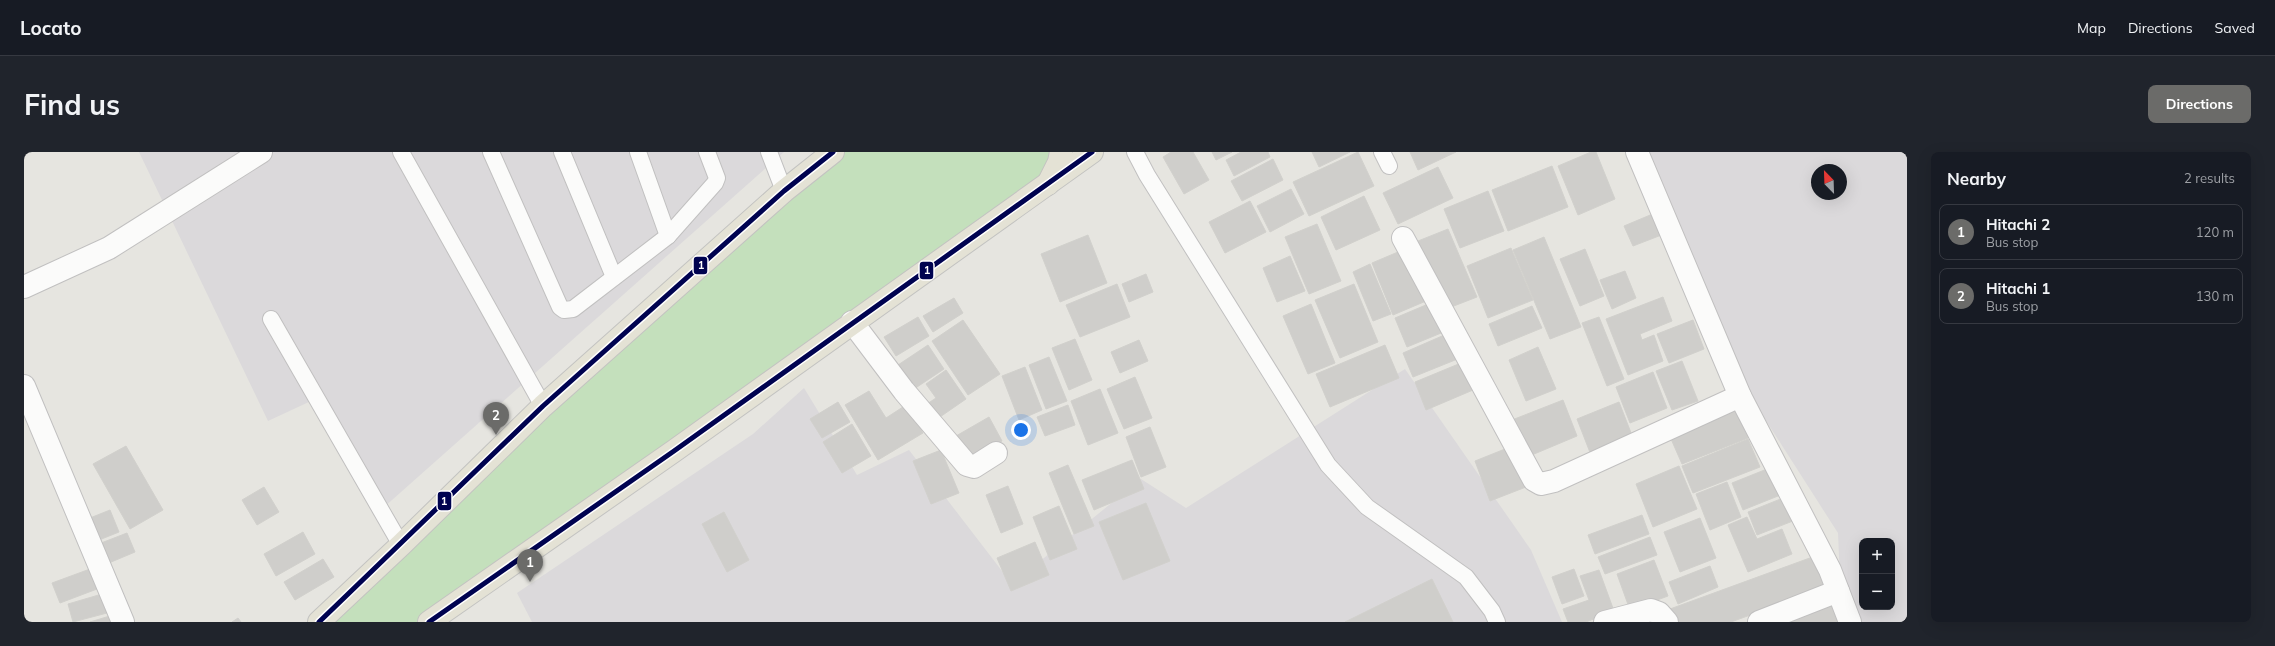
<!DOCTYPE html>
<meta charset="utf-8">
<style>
:root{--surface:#171b24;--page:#20242c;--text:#f1f3f6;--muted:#9ea1a6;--line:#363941;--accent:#6b6b69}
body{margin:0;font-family:Mulish,sans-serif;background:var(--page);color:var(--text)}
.controls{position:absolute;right:12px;bottom:12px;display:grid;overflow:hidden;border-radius:8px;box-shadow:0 4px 16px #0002}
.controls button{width:36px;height:36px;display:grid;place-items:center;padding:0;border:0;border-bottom:1px solid var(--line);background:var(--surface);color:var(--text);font:20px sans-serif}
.compass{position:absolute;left:1787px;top:12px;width:36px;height:36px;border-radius:50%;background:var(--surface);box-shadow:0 4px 16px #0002;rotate:337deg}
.you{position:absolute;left:997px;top:278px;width:14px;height:14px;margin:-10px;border:3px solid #fff;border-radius:50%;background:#1a73e8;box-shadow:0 0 0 6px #1a73e833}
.badge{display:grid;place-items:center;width:26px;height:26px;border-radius:50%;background:var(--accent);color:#fff;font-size:13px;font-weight:700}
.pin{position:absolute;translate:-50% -33px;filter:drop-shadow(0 1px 2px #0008)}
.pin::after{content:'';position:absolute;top:21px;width:14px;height:12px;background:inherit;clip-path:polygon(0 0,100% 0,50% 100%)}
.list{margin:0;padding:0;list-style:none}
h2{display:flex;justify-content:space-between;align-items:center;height:52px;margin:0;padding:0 16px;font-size:17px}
h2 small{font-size:13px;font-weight:400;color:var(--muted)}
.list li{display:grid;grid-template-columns:26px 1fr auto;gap:12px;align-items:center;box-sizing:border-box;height:56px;margin:0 8px 8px;padding:0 8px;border:1px solid var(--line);border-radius:8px}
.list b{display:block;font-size:15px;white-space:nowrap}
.list p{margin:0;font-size:13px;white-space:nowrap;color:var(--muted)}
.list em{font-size:13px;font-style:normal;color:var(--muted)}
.map{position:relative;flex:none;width:1883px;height:470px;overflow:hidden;border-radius:8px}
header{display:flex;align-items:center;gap:24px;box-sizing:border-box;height:56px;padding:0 20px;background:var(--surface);border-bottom:1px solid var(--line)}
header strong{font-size:19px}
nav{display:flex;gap:22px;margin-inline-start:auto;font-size:14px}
.intro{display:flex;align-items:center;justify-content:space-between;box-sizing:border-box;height:96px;padding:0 24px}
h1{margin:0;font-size:28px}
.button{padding:10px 18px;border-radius:8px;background:var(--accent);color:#fff;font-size:14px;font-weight:700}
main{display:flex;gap:24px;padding:0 24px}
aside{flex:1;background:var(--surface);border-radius:8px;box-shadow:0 4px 16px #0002}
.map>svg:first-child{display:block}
.industrial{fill:#dbd9db;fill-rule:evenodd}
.green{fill:#c4e0bc}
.building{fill:#cfcecb;stroke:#d1d0cc}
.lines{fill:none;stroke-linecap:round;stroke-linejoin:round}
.service-casing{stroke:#c1c0c0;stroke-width:18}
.minor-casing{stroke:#c1c0c0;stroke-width:24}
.trunk-casing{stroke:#c3c3c1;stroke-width:24}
.service{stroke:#fbfbfa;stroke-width:16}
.minor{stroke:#fbfbfa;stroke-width:22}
.trunk{stroke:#e4e2d5;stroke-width:22}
.bus-1-casing{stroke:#fff;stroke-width:8}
.bus-1{stroke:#000350;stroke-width:5}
.line-badge{stroke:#fff;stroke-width:1.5}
.badge-label{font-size:11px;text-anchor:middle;font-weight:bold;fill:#fff}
</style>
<header>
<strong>Locato</strong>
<nav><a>Map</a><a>Directions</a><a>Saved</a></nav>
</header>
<div class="intro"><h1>Find us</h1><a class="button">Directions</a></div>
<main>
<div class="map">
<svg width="1883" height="470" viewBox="0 0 1883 470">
<rect width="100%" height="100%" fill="#e6e5e0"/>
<g class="industrial">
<polygon points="115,0 760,0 350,364 287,249 244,269"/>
<path d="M1615,0h268v470h-60l-6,-18 -3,-71 -98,-153zM1793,18h24v24h-24zM1838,389h30v66h-30z"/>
<polygon points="1381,217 1507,398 1538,470 508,470 493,441 729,282 780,236 833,323 885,298 988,432 1117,327 1162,356"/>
</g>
<polygon class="green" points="809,0 1037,0 1035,10 405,470 294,470"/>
<g class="building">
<polygon points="1147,0 1169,0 1185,28 1160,42 1139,5"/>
<polygon points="1188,0 1208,0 1192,8"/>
<polygon points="1217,0 1244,0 1246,5 1210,24 1202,8"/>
<polygon points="1288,0 1326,0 1295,15"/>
<polygon points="1334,0 1350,34 1285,64 1269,30"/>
<polygon points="1386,0 1432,0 1394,18"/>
<polygon points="1567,0 1572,0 1591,47 1554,63 1534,14"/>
<polygon points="1249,7 1259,28 1218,49 1207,29"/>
<polygon points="1528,14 1544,55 1484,79 1468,38"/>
<polygon points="1414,15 1429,46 1374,72 1359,41"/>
<polygon points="1267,37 1280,62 1246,80 1233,54"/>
<polygon points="1464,39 1480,79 1436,96 1420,57"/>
<polygon points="1340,44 1356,78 1312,98 1297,65"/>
<polygon points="1226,49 1242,80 1201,101 1185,70"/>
<polygon points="1631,61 1640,82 1609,94 1600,74"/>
<polygon points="1293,72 1317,129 1285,142 1261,85"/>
<polygon points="1424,77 1453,145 1422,157 1394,89"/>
<polygon points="1064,83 1083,131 1036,150 1017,102"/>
<polygon points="1520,85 1557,175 1526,187 1489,98"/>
<polygon points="1487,96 1509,148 1464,166 1443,114"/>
<polygon points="1381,97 1402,149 1369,163 1348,111"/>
<polygon points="1561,97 1580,144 1556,154 1536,107"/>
<polygon points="1266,104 1281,139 1253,150 1239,116"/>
<polygon points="1346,112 1367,162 1349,169 1329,120"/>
<polygon points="1601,119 1612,146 1588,157 1576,128"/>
<polygon points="1122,122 1129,140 1105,150 1098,132"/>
<polygon points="1093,132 1106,165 1056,185 1042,153"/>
<polygon points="1330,132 1354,190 1316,206 1291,148"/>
<polygon points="1639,145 1648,169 1616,182 1618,188 1630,183 1639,209 1604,223 1582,167"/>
<polygon points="930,146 939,161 909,180 899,164"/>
<polygon points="1409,150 1422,179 1383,195 1371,166"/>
<polygon points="1287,152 1311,211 1284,222 1259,164"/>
<polygon points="1508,154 1518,176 1474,194 1465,172"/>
<polygon points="894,165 905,184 872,204 860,185"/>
<polygon points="1575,165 1600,227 1583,234 1558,171"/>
<polygon points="939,168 976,222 944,243 908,189"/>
<polygon points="1669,168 1680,197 1645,211 1633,182"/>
<polygon points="1425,181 1436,206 1389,225 1379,201"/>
<polygon points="1051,187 1068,228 1045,238 1028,196"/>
<polygon points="1115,188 1124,209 1096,221 1087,200"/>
<polygon points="904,193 920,217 890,237 874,213"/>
<polygon points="1361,193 1375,226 1306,255 1292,222"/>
<polygon points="1514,195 1532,237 1502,249 1485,208"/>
<polygon points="1025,205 1043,249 1022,257 1005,213"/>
<polygon points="1658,209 1674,249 1648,258 1632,219"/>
<polygon points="1437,211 1449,238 1402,258 1391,230"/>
<polygon points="1001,215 1018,258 995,268 978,224"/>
<polygon points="922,218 942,247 913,267 903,252 912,246 902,232"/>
<polygon points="1629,220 1643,256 1606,271 1592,235"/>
<polygon points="1111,225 1128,266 1100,277 1083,237"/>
<polygon points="1076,237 1094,281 1064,293 1047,249"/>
<polygon points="845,239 862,266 882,253 899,281 854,308 821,253"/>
<polygon points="1539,248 1553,284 1503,305 1488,268"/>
<polygon points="814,250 826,270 798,286 786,267"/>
<polygon points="1595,250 1609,286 1567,303 1553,267"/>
<polygon points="1044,253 1051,273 1021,284 1013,265"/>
<polygon points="1711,254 1724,286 1658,312 1644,280"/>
<polygon points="965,265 978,289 946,307 932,284"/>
<polygon points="828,272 847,304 818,321 799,290"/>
<polygon points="1126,275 1142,315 1117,325 1102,285"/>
<polygon points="1724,287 1736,315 1669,341 1658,314"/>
<polygon points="102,294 139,358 106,377 69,312"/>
<polygon points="1486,295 1502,335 1466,349 1451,309"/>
<polygon points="917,298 935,341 907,352 889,309"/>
<polygon points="1108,308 1120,337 1070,358 1058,328"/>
<polygon points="1044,313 1070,374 1050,382 1025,321"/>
<polygon points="1655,314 1673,357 1629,375 1612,332"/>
<polygon points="1748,315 1759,342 1719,358 1708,331"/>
<polygon points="1703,330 1717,365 1686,378 1672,342"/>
<polygon points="984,334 999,372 977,381 962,343"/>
<polygon points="240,335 255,360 233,373 218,348"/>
<polygon points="1764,344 1774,367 1733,383 1724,360"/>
<polygon points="1122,351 1146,409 1099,428 1075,370"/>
<polygon points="1035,354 1053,397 1026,408 1009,365"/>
<polygon points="86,358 95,380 70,390 61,368"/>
<polygon points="700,360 725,408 703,420 678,372"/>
<polygon points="1618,363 1625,382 1571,402 1564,383"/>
<polygon points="1723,365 1733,387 1758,377 1768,402 1724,420 1704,373"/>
<polygon points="1676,366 1692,406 1656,420 1640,380"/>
<polygon points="279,380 291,402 252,424 240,402"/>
<polygon points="103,381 111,400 80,413 72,393"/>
<polygon points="1626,385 1633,403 1581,422 1574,405"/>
<polygon points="1011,390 1025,423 987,439 973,406"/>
<polygon points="1794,403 1806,434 1707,470 1651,470 1646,457"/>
<polygon points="299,407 310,425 271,448 260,430"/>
<polygon points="1630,408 1644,444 1606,458 1593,422"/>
<polygon points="1686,414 1694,435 1654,452 1645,430"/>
<polygon points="66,417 73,437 36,451 28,431"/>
<polygon points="1550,417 1560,444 1538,452 1528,425"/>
<polygon points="1575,418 1590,459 1562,470 1544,470 1539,457 1565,448 1556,424"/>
<polygon points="1408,427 1429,470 1321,470"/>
<polygon points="78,442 83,461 49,470 44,452"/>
<polygon points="1810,444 1820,470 1741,470"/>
<polygon points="89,463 91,470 66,470"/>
<polygon points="214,466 217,470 208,470"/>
</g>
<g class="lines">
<g class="service-casing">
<g id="service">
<polyline points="377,0 519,254"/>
<polyline points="467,0 536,155 540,158 549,157 644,84 691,31 693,26 683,0"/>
<polyline points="538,0 590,125"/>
<polyline points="614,0 644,84"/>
<polyline points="745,0 760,39"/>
<polyline points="1111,0 1123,23 1304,313 1343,355 1442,425 1468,459 1473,470"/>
<polyline points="1358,0 1365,14"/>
<polyline points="247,167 377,393"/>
</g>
</g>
<g class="minor-casing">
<g id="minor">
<polyline points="1613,0 1716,244 1806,418 1826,470"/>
<polyline points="1379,86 1510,328 1517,332 1530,329 1716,244"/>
<polyline points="0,135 85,96 237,0"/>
<polyline points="828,170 880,239 943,313 950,315 972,301"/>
<polyline points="0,234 99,470"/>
<polyline points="1581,470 1627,458 1635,461 1643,470"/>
<polyline points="1735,470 1814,439"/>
</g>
</g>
<g class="trunk-casing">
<g id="trunk">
<polyline points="1024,32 1035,10 1037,0"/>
<polyline points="295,470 377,393 519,254 760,39 809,0"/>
<polyline points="405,470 650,299 1068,0"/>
</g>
</g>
<use href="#service" class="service"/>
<use href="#minor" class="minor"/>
<use href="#trunk" class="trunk"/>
<g class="bus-1-casing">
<g id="bus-1">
<polyline points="295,470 519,254 760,39 809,0"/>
<polyline points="405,470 650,299 1068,0"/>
</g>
</g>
<use href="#bus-1" class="bus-1"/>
</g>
<g class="line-badge">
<rect x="669" y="104" width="15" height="19" rx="4" fill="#000350"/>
<rect x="895" y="109" width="15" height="19" rx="4" fill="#000350"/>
<rect x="413" y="339" width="15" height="20" rx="4" fill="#000350"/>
</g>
<g class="badge-label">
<text x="677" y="117">1</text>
<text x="903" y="122">1</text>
<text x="420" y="353">1</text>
</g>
</svg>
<div class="controls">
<button>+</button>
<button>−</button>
</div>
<svg class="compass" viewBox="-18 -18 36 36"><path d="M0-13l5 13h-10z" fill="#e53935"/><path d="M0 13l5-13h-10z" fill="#9ea1a6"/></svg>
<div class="you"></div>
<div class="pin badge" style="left:506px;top:430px">1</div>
<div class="pin badge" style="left:472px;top:283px">2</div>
</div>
<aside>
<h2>Nearby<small>2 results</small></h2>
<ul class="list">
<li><span class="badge">1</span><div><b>Hitachi 2</b><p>Bus stop</p></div><em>120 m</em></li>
<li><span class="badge">2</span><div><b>Hitachi 1</b><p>Bus stop</p></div><em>130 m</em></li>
</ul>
</aside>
</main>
